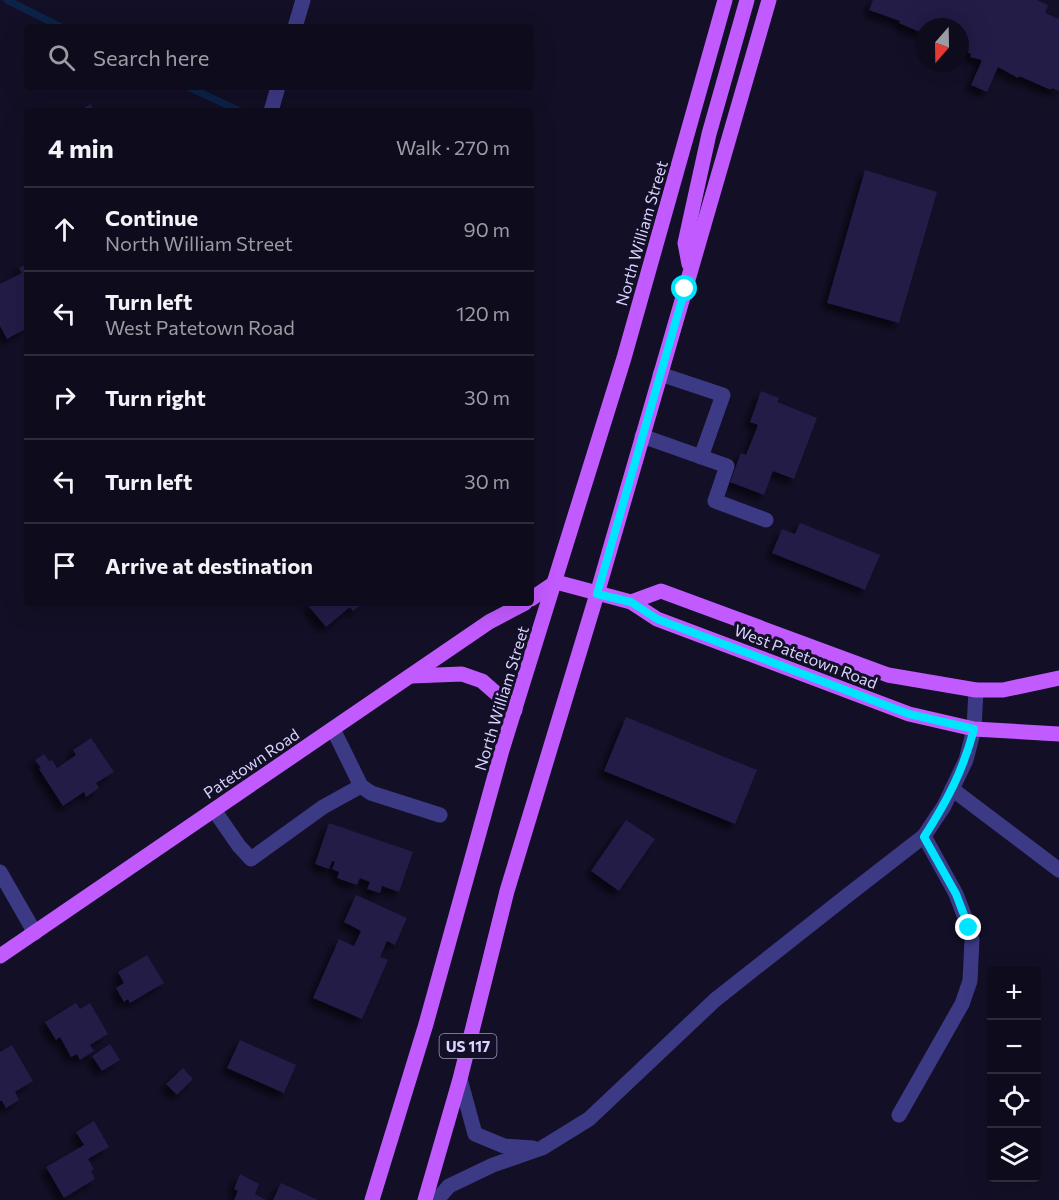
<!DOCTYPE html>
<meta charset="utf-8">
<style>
:root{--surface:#0e0b1c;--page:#171425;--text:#f1f3f6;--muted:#9b9ba3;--line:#2e2b3b}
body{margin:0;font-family:Commissioner,sans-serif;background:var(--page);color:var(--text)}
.controls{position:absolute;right:18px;bottom:18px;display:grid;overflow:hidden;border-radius:6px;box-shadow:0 6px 24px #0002}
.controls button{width:54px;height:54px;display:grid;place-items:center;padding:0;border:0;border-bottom:2px solid var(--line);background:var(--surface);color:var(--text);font:30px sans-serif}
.compass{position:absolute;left:915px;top:18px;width:54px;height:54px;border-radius:50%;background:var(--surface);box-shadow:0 6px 24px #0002;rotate:200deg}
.stop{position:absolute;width:18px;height:18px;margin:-14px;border:4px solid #00e5ff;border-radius:50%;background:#fff}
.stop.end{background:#00e5ff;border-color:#fff;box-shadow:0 2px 6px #0008}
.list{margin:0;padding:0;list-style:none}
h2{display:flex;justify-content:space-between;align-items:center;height:78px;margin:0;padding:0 24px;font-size:26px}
h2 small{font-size:20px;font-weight:400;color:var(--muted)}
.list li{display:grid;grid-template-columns:39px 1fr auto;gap:18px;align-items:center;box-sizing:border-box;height:84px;padding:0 24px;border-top:2px solid var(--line)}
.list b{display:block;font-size:22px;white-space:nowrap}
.list p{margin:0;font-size:20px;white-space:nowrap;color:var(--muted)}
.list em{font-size:20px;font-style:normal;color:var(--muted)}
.icon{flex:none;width:33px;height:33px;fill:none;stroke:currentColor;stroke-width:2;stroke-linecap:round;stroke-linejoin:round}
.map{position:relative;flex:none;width:1059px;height:1200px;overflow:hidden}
.search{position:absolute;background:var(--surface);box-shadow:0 6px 24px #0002;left:24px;top:24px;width:510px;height:66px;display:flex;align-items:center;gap:15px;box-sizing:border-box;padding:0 21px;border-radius:6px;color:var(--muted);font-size:22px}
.panel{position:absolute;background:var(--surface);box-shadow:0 6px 24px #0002;left:24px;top:108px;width:510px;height:498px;border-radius:6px}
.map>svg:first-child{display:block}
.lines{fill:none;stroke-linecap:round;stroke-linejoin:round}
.stream{stroke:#0c2248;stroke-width:7}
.building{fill:#241b47;filter:url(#shadow)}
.minor{stroke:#3d3a85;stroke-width:15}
.major{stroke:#c25bff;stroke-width:15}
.route{stroke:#00e5ff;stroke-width:8}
.labels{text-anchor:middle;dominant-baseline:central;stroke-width:6;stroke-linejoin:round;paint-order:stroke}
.shield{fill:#130f26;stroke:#9e99be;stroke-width:1.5}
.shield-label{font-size:15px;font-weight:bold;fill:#d9d4ff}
.street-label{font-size:16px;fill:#d9d4ff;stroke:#130f26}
</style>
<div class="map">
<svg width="1059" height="1200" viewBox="0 0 1059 1200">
<defs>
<filter id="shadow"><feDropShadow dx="-5.5" dy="5.5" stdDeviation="3" flood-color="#0009"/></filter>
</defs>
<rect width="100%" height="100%" fill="#130f26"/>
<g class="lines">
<g class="stream">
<polyline points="7,0 61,27"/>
<polyline points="188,87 240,111"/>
</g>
</g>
<g class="building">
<polygon points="873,0 1037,0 1048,5 1045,13 1059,19 1059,91 1052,88 1051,90 1019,76 1018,78 998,67 987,92 971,85 982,60 970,57 971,54 960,49 960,27 924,27 924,34 899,23 900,21 869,10"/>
<polygon points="91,104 94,111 78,111"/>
<polygon points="865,170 937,192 899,323 827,303"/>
<polygon points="27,264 27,328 7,339 0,326 0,284 22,273 19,268"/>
<polygon points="761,391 779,398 777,402 817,418 794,479 773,471 764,495 730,482 741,453 746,455 758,425 750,422"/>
<polygon points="800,523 880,555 865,590 772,553 782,529 795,534"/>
<polygon points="306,603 363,603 353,611 350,607 326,627"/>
<polygon points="626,717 757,770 735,824 604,771"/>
<polygon points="91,738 114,772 96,783 99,788 86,797 84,792 63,806 39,769 41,768 35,760 44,754 49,761 52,760 57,768 76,755 73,750"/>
<polygon points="626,820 655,839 619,891 591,871"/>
<polygon points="329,823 413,852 399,892 382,886 380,893 367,889 370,882 360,878 357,885 337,878 339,872 332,869 335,862 332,861 329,869 315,864"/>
<polygon points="356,895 407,918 395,945 387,941 380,957 388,960 362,1019 313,998 339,939 354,946 361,931 344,922"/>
<polygon points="147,955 164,983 130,1003 128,999 124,1002 116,988 124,983 118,972"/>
<polygon points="76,1003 80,1009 90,1003 108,1034 90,1045 94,1051 80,1060 77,1054 71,1057 60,1037 56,1040 45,1022"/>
<polygon points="240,1040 296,1065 284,1093 227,1068"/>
<polygon points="110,1044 120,1060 102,1071 92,1056"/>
<polygon points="12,1045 33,1081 15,1092 19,1100 6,1108 2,1101 0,1101 0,1052"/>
<polygon points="183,1068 193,1079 177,1095 166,1084"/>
<polygon points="94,1121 109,1147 88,1159 94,1169 91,1171 95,1179 64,1198 46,1167 84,1145 76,1132"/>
<polygon points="240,1174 259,1184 255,1194 266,1200 234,1200 238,1191 234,1189"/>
<polygon points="281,1183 318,1200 273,1200"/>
</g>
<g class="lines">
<g class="minor">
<polyline points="295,27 303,0"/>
<polyline points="271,111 278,87"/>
<polyline points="660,374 723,395 701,457"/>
<polyline points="642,436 727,466 715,501 766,520"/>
<polyline points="333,729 361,786 371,793 440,815"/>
<polyline points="952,789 1059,870"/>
<polyline points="214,810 239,846 251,859 323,807 361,786"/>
<polyline points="0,872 35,933"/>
<polyline points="460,1079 475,1134 504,1146 533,1148"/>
<polyline points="899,1115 962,1004 970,981 972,940 969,928 956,894 924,836"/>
<polyline points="437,1200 449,1186 493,1165 542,1148 589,1119 715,1000 848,895 924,836 944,806 966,760 974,729 976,690"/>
</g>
<g class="major">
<polyline points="689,264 685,243 692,211 709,134 747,0"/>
<polyline points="556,582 631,602 657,619 909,714 974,729 1059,734"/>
<polyline points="531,599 556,582"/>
<polyline points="631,602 661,591 888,675 976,690 1003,690 1059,678"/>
<polyline points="411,676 462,674 482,681 515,710"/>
<polyline points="0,956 489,622 525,603"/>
<polyline points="372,1200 426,1024 502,750 624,358 725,0"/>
<polyline points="425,1200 460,1079 507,891 597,594 769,0"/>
</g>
</g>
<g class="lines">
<path class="route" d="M685,289l-88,305 34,8 26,17 252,95 65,15c-11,42 -27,72 -50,108l32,57 13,34"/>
</g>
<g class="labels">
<rect class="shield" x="439.5" y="1034" width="57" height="24" rx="4.5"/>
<g class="shield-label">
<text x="468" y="1046">US 117</text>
</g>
<g class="street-label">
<text transform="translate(641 233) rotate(-74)">North William Street</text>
<text transform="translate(806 656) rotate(21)">West Patetown Road</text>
<text transform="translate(501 698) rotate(-73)">North William Street</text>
<text transform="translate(251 763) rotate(-34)">Patetown Road</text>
</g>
</g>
</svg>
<div class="controls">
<button>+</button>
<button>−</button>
<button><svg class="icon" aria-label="locate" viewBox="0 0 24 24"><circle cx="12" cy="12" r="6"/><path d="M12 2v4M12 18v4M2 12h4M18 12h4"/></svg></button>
<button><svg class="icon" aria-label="layers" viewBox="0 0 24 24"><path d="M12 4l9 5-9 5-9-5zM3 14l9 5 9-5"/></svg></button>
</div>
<svg class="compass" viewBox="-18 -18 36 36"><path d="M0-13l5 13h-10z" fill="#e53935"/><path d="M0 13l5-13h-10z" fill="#9b9ba3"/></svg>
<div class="stop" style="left:685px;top:289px"></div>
<div class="stop end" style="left:969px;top:928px"></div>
<div class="search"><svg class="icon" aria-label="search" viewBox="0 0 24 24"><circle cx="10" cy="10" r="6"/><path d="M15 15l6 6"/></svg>Search here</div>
<section class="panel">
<h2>4 min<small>Walk · 270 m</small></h2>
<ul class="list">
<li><svg class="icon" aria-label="ahead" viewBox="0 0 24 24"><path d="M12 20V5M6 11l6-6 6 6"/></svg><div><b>Continue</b><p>North William Street</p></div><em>90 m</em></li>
<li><svg class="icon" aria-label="left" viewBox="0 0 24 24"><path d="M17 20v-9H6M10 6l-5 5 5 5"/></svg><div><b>Turn left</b><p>West Patetown Road</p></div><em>120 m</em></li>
<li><svg class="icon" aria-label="right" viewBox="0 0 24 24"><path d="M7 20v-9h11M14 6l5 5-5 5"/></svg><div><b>Turn right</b></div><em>30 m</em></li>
<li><svg class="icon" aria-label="left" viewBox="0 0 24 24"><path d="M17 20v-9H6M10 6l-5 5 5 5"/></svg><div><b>Turn left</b></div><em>30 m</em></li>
<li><svg class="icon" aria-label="arrive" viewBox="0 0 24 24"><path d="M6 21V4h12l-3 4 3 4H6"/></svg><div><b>Arrive at destination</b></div></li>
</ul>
</section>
</div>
